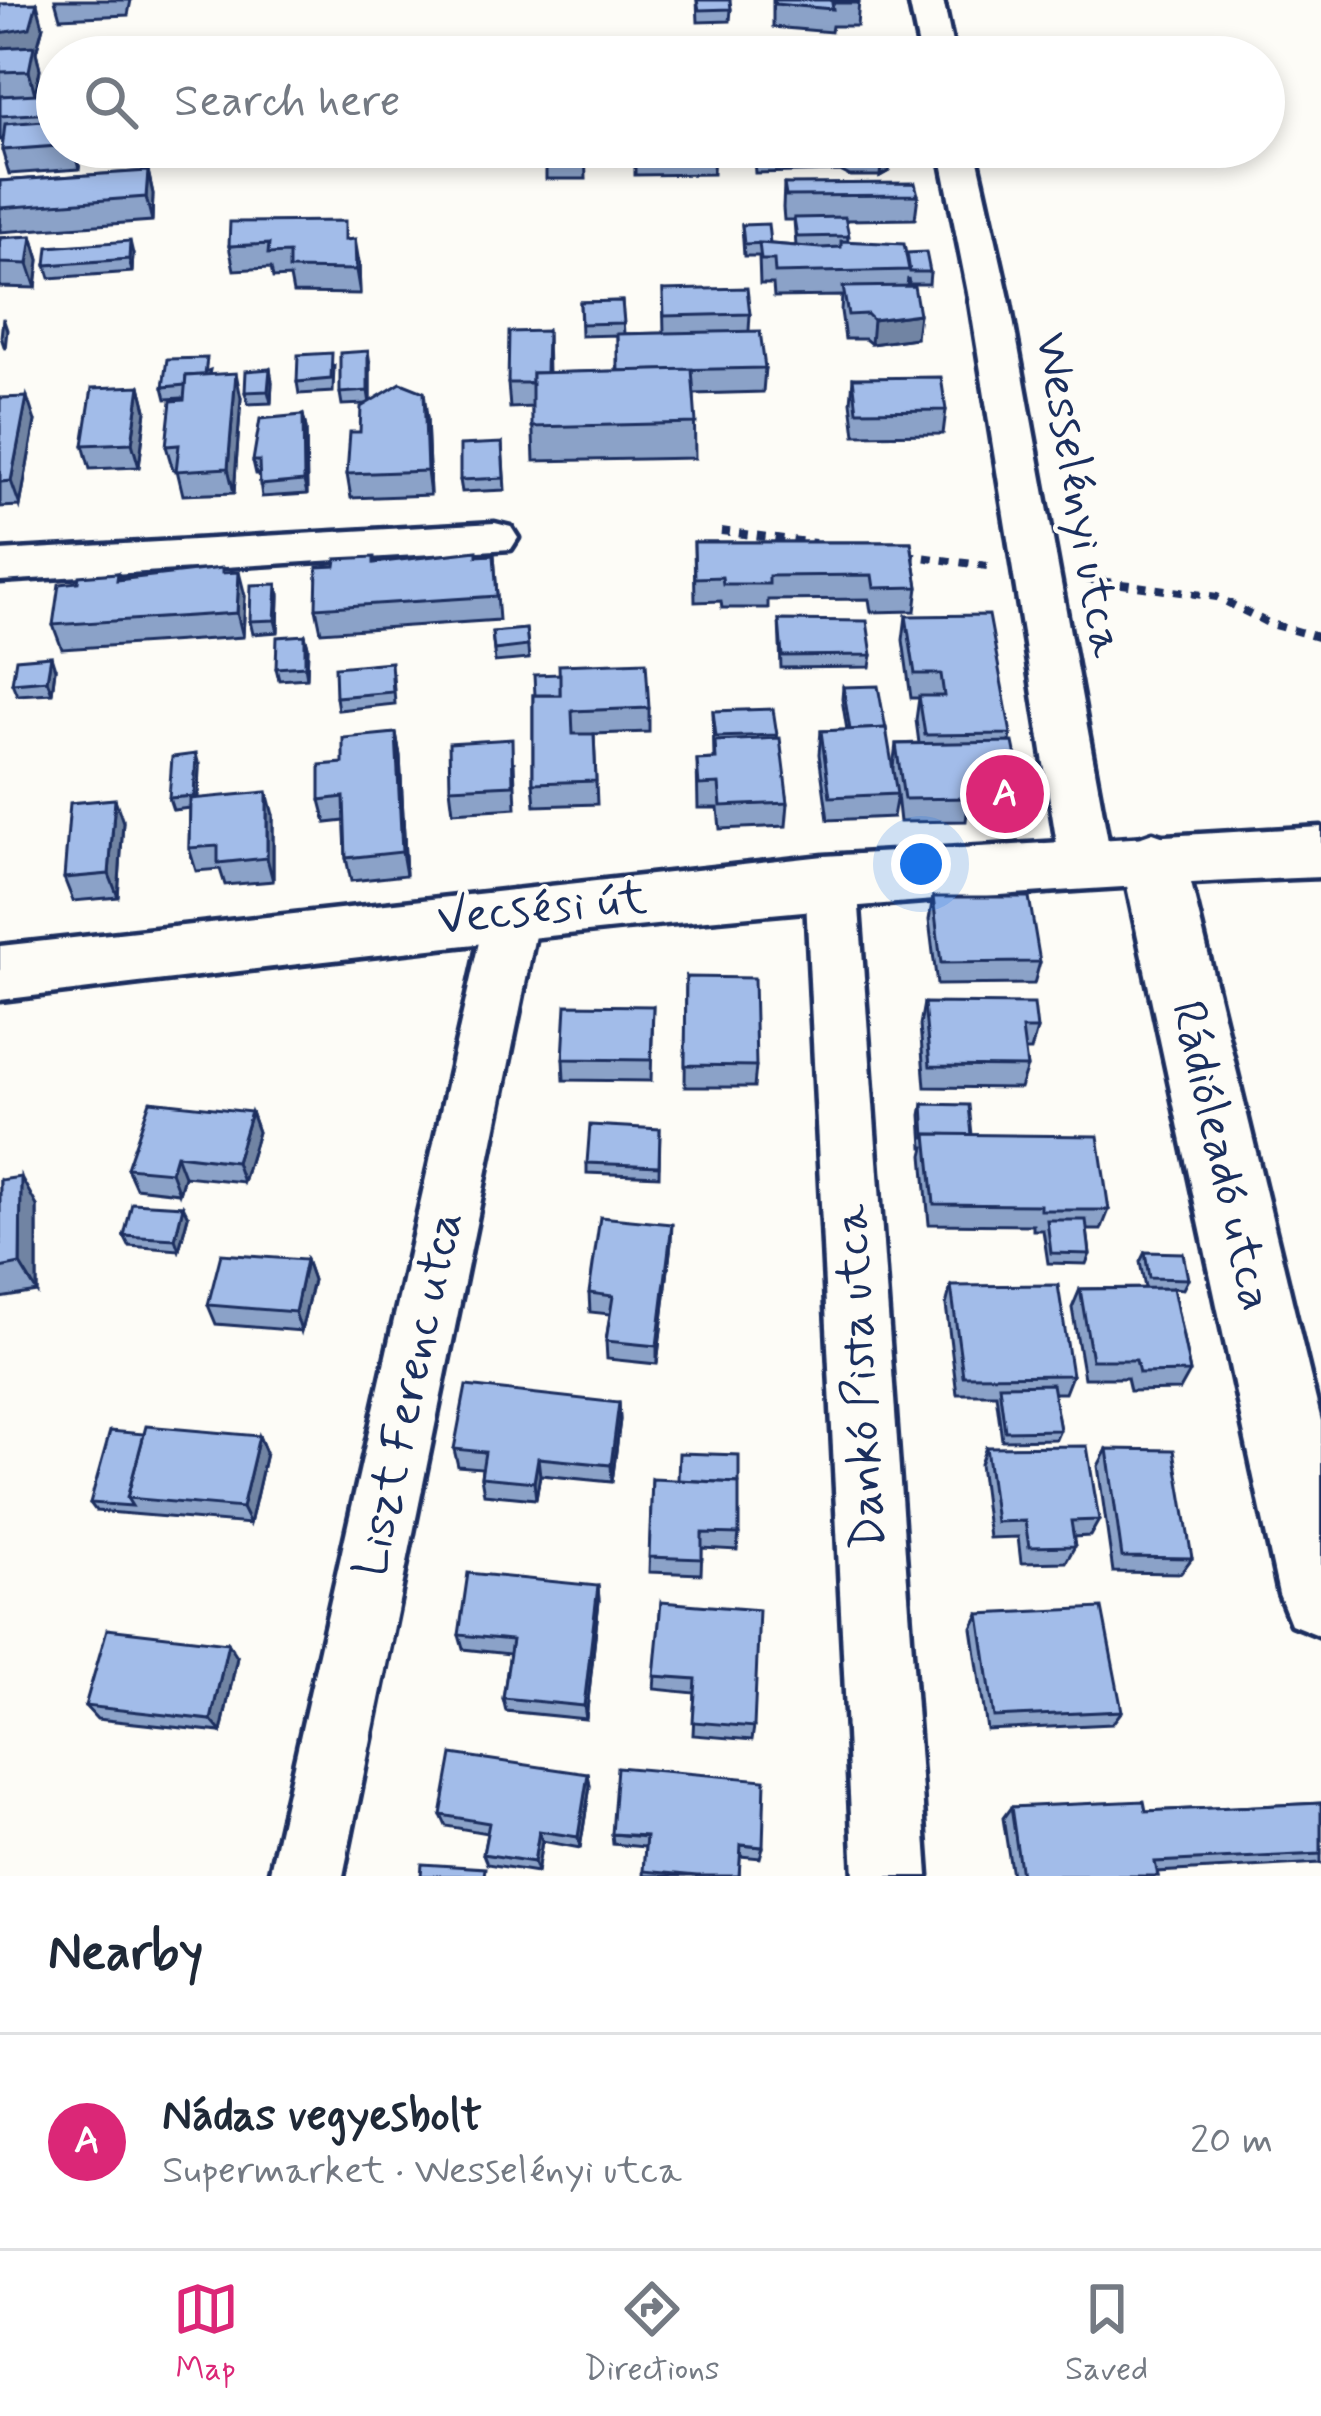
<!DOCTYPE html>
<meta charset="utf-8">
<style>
:root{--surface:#fff;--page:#f6f6f7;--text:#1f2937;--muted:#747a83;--line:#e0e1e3;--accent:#db2777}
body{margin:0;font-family:Mynerve,sans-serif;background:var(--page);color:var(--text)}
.you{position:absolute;left:921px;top:864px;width:42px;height:42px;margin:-30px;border:9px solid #fff;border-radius:50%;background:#1a73e8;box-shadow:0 0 0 18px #1a73e833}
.badge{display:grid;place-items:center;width:78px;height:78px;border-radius:50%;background:var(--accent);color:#fff;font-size:39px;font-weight:700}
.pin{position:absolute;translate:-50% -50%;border:6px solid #fff;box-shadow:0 3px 12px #0006}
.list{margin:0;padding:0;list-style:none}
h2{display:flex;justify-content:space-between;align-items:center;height:156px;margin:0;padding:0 48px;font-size:51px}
h2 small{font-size:39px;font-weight:400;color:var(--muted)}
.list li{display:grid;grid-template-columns:78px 1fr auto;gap:36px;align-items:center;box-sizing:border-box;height:216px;padding:0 48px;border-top:3px solid var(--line)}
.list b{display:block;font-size:45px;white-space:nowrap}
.list p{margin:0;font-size:39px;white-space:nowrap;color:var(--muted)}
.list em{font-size:39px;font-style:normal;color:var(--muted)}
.icon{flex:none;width:66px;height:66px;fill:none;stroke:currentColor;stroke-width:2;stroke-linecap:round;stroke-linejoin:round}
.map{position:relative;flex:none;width:1321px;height:1876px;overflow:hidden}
.search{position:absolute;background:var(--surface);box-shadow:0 6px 18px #0003;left:36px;right:36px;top:36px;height:132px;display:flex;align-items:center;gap:30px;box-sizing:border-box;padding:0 42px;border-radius:66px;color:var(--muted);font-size:45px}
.sheet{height:372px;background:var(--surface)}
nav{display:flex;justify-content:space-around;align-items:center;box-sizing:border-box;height:168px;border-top:3px solid var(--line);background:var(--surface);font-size:33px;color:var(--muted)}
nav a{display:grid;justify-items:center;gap:6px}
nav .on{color:var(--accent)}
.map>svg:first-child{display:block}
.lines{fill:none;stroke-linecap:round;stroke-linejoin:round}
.minor-casing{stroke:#1b2f5e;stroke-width:9}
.tertiary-casing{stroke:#1b2f5e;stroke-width:9}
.secondary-casing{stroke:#1b2f5e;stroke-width:9}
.path{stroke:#1b2f5e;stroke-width:8;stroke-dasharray:9 9;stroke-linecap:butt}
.minor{fill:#fdfcf7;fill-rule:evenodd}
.tertiary{fill:#fdfcf7;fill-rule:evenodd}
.secondary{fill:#fdfcf7;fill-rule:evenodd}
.wall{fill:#8ba2c8;stroke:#1b2f5e;stroke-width:3}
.shaded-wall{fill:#7184a3;stroke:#1b2f5e;stroke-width:3}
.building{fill:#a2bce9;stroke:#1b2f5e;stroke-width:3}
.labels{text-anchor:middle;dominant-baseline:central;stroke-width:9;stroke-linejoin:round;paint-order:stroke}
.street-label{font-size:48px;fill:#1b2f5e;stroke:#fdfcf7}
</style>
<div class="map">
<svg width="1321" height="1876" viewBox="0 0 1321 1876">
<rect width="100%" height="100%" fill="#fdfcf7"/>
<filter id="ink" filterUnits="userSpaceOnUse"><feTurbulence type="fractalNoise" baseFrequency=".00833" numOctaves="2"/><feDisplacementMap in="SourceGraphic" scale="24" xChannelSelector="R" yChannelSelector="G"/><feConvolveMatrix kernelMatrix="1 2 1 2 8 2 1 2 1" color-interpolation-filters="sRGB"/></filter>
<g filter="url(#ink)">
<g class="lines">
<g class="minor-casing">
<g id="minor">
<polygon points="909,0 943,0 955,57 921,57"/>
<polygon points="939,147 975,147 1010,303 1112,863 1105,877 1086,883 1067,877 1060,863 970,303"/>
<polygon points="495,523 511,527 518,538 511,549 0,581 0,551"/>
<polygon points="831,858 850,864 857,879 928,1876 854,1876 805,879 812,864"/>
<polygon points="513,890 532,896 540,911 343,1876 269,1876 486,911 494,896"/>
</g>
</g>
<g class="tertiary-casing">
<polygon id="tertiary" points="1153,833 1176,841 1185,858 1321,1421 1321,1636 1291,1624 1279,1594 1121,858 1130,841"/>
</g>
<g class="secondary-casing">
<path id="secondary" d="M1321,827v50c-443,17 -881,69 -1321,123v-54l824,-90z"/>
</g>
<g class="path">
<polyline points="721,531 815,543"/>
<polyline points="907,555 987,566"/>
<polyline points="1085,579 1217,597 1268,623 1321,638"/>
</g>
<use href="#minor" class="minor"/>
<use href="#tertiary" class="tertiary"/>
<use href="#secondary" class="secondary"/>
</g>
<g class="wall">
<polygon points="55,0 131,0 128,15 60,18"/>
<polygon points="697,0 731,9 730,21 698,22"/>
<polygon points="773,0 859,0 857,26 832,26 831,32 773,27"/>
<polygon points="0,4 43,26 36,52 40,69 36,94 55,93 57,147 81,147 79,169 9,174 2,150 3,139 0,140"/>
<polygon points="585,147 586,179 546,179 546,167"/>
<polygon points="635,147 714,147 713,174 635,175"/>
<polygon points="753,147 910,147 908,160 890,166 889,171 880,176 850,176 840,171 755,173"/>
<polygon points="148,171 153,194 152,221 0,232 0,181"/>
<polygon points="784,184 918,195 915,219 846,220 848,241 906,256 930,272 929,284 909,284 908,278 907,286 916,338 871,344 865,339 845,339 841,311 842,296 774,297 773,284 760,284 759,256 744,256 742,225 770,244 796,246 794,220 784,220 783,208"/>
<polygon points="32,236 39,260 36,288 0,287 0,238"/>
<polygon points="348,240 359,263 360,294 293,293 290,277 273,278 271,268 234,270 229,246"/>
<polygon points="133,254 132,272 50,278 46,265"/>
<polygon points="663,290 750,314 749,331 765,368 763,392 694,394 695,458 534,461 532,407 510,408 508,383 547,331 548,373 617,371 617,335 581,336 580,302 622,301 624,334 664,333"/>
<polygon points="370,364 370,402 427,417 430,495 351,498 347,474 360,432 366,404 342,405 340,393"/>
<polygon points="334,366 333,392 299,394 297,382"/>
<polygon points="270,369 272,382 271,403 248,404 245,392"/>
<polygon points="210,370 209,375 241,398 234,493 183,495 177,470 173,470 166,446 184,398 166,399 163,387"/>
<polygon points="853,378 946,410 943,434 855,435 851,402"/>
<polygon points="140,386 146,410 139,467 90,469 83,445"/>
<polygon points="0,398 35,421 20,506 0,507"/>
<polygon points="303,415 306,428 307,494 262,497 259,474 256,474 253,461"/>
<polygon points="502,443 505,490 462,492 460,480"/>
<polygon points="694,542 911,542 918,587 915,611 871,612 869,599 768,600 768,608 722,608 721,601 695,602"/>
<polygon points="494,555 499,620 321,632 316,608 375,563"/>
<polygon points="118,573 120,579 223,573 245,596 243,637 62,649 53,625 78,582"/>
<polygon points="279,596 278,632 253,634 250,621"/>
<polygon points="906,616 1011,734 1010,742 1021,782 1016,805 968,806 966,821 900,822 897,795 893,817 828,820 819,754 821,731 847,730 842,699 843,687 893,767 896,744 919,743 916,720 919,698 911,698 903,640"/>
<polygon points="779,620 872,655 870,667 781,668"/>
<polygon points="526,629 529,659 495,662 492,632"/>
<polygon points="305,635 308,647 307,678 279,680 276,668"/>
<polygon points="55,669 52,693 17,695 12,683"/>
<polygon points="393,675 395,704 338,710 336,697"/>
<polygon points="533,695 649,708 649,732 594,734 597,804 535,806 533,783"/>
<polygon points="713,711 777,735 788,803 786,826 720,829 718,808 698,808 697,760 714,759"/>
<polygon points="396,733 400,756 406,875 351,881 346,858 345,821 326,823 320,800 343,763"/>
<polygon points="514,763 516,808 453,812 450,788"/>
<polygon points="199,766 198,799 273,815 273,881 225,885 220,869 196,871 189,848 190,808 173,810 169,798"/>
<polygon points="123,822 118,897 73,901 64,878"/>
<polygon points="933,897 1040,962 1034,984 937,985 929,920"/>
<polygon points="686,977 756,1066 754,1087 685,1087"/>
<polygon points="924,1003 1037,1029 1031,1051 1024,1051 1027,1067 1020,1088 925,1087 920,1025"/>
<polygon points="653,1006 651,1081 564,1080 563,1059"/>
<polygon points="923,1104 972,1135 1109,1210 1101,1230 1087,1230 1090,1254 1086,1264 1048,1263 1043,1230 1033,1230 1033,1225 929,1224 923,1155 925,1147 923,1147 921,1115"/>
<polygon points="251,1112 258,1132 243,1182 184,1176 179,1193 136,1188 127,1168"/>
<polygon points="660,1129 659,1176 587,1173 587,1163"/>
<polygon points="0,1180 37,1206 37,1292 0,1298"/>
<polygon points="188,1216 179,1250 129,1246 124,1236"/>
<polygon points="671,1243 657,1364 607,1359 606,1341 610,1314 590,1312 589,1293"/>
<polygon points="1145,1252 1188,1279 1183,1289 1173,1288 1190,1372 1180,1390 1130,1391 1127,1378 1084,1378 1072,1308 1080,1289 1145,1288 1140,1262"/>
<polygon points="306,1260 313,1280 301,1331 216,1324 208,1305"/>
<polygon points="951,1286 1072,1375 1065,1393 1053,1393 1060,1430 1056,1439 1002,1440 996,1394 957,1394 946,1305"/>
<polygon points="619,1403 620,1420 612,1482 540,1475 536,1499 484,1494 481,1477 482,1468 458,1466 454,1449"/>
<polygon points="144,1434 259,1436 266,1453 250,1524 96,1511 90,1503"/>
<polygon points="986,1447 1099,1520 1090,1536 1073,1537 1075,1546 1066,1562 1021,1563 1018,1537 989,1538 980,1464"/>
<polygon points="1107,1449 1192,1558 1181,1573 1113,1572 1098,1466"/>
<polygon points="652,1479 739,1534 737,1550 702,1548 701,1574 649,1572"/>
<polygon points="598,1586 599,1601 586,1719 506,1711 503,1698 510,1654 463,1649 459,1635"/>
<polygon points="661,1602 754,1727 752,1740 693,1735 695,1693 654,1689"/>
<polygon points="979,1614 1122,1711 1112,1724 987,1730 972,1628"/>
<polygon points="237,1657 221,1732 97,1719 85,1706"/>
<polygon points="588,1774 590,1786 580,1848 542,1841 537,1872 487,1864 483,1854 487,1833 446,1826 441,1815"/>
<polygon points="1321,1803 1321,1863 1157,1872 1158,1876 1012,1876 1003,1818 1011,1807 1146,1811"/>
<polygon points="612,1834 763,1847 760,1858 740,1856 739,1876 643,1876 645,1847 613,1844"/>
</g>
<g class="shaded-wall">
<polygon points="37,3 43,26 36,52 40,69 35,94 29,71 0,57 0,33"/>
<polygon points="55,93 57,102 57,132 52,113"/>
<polygon points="73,147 81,147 79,169"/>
<polygon points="890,147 910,147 908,160 890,166 889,171 880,176 882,152"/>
<polygon points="148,171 153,194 152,221 146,197"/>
<polygon points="32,236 39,260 36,288 28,264"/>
<polygon points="355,239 359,263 360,294 356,270"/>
<polygon points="130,241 133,254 132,272 129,259"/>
<polygon points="919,314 916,338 871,344 873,320"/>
<polygon points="3,318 7,330 5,349 1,337"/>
<polygon points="368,351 370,364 370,404 368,391"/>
<polygon points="270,369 272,382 271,403 268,391"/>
<polygon points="236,373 241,398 234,493 228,468"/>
<polygon points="140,386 146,410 139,467 132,443"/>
<polygon points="424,392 427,417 430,495 427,471"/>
<polygon points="27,397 35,421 20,506 11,481"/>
<polygon points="303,415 306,428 307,494 304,481"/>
<polygon points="239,572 245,596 243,637 237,613"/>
<polygon points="277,584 279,596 278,632 275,620"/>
<polygon points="305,635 308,647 307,678 305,666"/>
<polygon points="51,656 55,669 52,693 47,680"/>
<polygon points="396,733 400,756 406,875 402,852"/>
<polygon points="196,754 199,766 197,808 194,796"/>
<polygon points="267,792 273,815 273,881 267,858"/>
<polygon points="115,799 123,822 118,897 109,874"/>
<polygon points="251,1112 258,1132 243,1182 236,1162"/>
<polygon points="176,1155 184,1176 179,1193 171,1172"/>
<polygon points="21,1177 37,1206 37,1292 20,1264"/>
<polygon points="183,1206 188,1216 179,1250 175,1239"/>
<polygon points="672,1224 671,1243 657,1364 657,1346"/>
<polygon points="306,1260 313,1280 301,1331 295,1312"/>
<polygon points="619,1403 620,1420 612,1482 611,1465"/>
<polygon points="259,1436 266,1453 250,1524 242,1508"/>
<polygon points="538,1458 540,1475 536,1499 534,1482"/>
<polygon points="598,1586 599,1601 586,1719 584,1706"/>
<polygon points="228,1643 237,1657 221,1732 211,1720"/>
<polygon points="588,1774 590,1786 580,1848 578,1837"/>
<polygon points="539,1831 542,1841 537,1872 534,1862"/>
</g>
<g class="building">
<polygon points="697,0 730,0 731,9 699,10"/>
<polygon points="774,0 859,0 859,3 832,3 833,9 775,4"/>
<polygon points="37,3 30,28 0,33 0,4"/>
<polygon points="34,46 29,71 0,72 0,48"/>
<polygon points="174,51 174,57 128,57 128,53"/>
<polygon points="752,51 839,52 839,57 752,57"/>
<polygon points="116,53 116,57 76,57"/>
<polygon points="55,93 52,113 0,116 0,96"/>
<polygon points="57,120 57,146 2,150 5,124"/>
<polygon points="546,147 585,147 586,166 546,167"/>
<polygon points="635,147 714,147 714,150 635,151"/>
<polygon points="756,147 839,147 756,149"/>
<polygon points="842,147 892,147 882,152 852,152"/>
<polygon points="148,171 146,197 0,208 0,181"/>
<polygon points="915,183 918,195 786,196 784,184"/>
<polygon points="845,217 849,236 797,237 794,218"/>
<polygon points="345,221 345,240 355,239 356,270 289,269 289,253 268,254 269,244 229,246 230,222"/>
<polygon points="768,224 770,243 744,244 742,225"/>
<polygon points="32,236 28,264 0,263 0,238"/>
<polygon points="130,241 129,259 46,265 48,247"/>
<polygon points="841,241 904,244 909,270 775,273 774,260 761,260 759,243 821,248 841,247"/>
<polygon points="926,252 930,272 910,272 907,253"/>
<polygon points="914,286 919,314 873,320 867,314 848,315 843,287"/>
<polygon points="747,288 750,314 664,316 663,290"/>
<polygon points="622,301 624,323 581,324 580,302"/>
<polygon points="547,331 546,373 532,373 532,383 508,383 509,332"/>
<polygon points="760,331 765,368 618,371 617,334"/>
<polygon points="368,351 368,391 340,393 340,353"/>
<polygon points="332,353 331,379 297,382 298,355"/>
<polygon points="207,358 205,375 186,376 185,385 163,387 167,359"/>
<polygon points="270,369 268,391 245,392 246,371"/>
<polygon points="692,369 696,423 532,427 532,373"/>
<polygon points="236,373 228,468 176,471 179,445 166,446 171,401 184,400 186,376"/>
<polygon points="941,377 946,410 857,411 853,378"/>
<polygon points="401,383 424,392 427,471 347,474 350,432 360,432 361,407"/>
<polygon points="140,386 132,443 83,445 92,388"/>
<polygon points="27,397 11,481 0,482 0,398"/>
<polygon points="303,415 304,481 260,485 259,461 253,461 260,419"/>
<polygon points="502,443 504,478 460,480 460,445"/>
<polygon points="694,542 911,542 918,587 874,588 872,575 769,576 769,584 723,584 722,577 695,578"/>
<polygon points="477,551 477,556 494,555 497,596 316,608 317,567 335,566 336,559 374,557 374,563"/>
<polygon points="222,568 222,573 239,572 237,613 53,625 59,584 78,582 79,576 118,573 117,580"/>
<polygon points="277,584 275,620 250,621 251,585"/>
<polygon points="989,615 1011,734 925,735 919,696 944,696 941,674 915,674 906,616"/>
<polygon points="779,620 867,621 872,655 782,656"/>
<polygon points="526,629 528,646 494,650 492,632"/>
<polygon points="305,635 305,666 276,668 277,637"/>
<polygon points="51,656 47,680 12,683 16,659"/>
<polygon points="391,662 393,692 336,697 335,667"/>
<polygon points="646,662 649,708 572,711 573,734 594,734 596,781 533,783 533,695 560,695 559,665"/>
<polygon points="560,674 560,695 535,695 534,675"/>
<polygon points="878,686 887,735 886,728 850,730 843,687"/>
<polygon points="773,709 777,735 716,737 713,711"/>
<polygon points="886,728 897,794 830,797 821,731"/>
<polygon points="396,733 402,852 346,858 344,797 320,800 320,765 343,763 343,738"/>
<polygon points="780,738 788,803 721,806 719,784 699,785 697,760 716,759 715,741"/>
<polygon points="512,739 513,785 450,788 449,743"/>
<polygon points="1013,742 1021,782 968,783 970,798 904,799 896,744"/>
<polygon points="196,754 194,796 169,798 172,757"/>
<polygon points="267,792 267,858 218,863 218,846 189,848 190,799"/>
<polygon points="115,799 109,874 64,878 70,803"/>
<polygon points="933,897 1029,897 1040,962 941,963"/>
<polygon points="686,977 754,978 756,1066 685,1065"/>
<polygon points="924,1003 1034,1004 1037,1029 1022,1029 1027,1067 930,1066"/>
<polygon points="566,1005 653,1006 651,1060 563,1059"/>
<polygon points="150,1101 251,1112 236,1162 176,1155 171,1172 127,1168"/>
<polygon points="923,1104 969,1105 972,1135 927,1134 928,1137 925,1137"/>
<polygon points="590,1125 660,1129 659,1166 587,1163"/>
<polygon points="927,1134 1098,1136 1109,1210 1040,1210 1040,1205 934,1204"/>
<polygon points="21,1177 20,1264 0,1268 0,1180"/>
<polygon points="132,1203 183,1206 175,1239 124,1236"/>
<polygon points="600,1217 672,1224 657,1346 606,1341 613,1296 589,1293"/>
<polygon points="1047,1220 1086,1220 1090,1254 1051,1253"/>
<polygon points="1145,1252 1183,1253 1188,1279 1149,1278"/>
<polygon points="221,1254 306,1260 295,1312 208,1305"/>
<polygon points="1058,1285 1072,1375 963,1376 951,1286"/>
<polygon points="1173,1288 1190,1372 1139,1373 1136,1360 1092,1360 1080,1289"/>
<polygon points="1052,1384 1060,1430 1005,1431 999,1385"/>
<polygon points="466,1386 619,1403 611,1465 538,1458 534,1482 481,1477 485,1452 454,1449"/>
<polygon points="146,1426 259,1436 242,1508 127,1498"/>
<polygon points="110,1431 144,1434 127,1498 132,1506 90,1503"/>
<polygon points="1087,1446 1099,1520 1071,1521 1075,1546 1029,1547 1025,1521 996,1522 986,1447"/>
<polygon points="1107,1449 1174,1450 1192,1558 1122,1557"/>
<polygon points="679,1453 739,1455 739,1483 678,1480"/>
<polygon points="652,1479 739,1483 739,1534 702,1533 702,1559 649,1557"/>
<polygon points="468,1573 598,1586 584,1706 503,1698 512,1640 459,1635"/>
<polygon points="661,1602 759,1610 754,1727 693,1722 696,1679 654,1676"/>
<polygon points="1102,1608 1122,1711 994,1717 979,1614"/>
<polygon points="107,1629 228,1643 211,1720 85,1706"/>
<polygon points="452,1754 588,1774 578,1837 539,1831 534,1862 483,1854 489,1823 441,1815"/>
<polygon points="617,1767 765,1780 763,1847 741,1845 739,1876 697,1876 643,1871 646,1836 612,1834"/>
<polygon points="1144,1801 1146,1811 1321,1803 1321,1854 1155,1862 1158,1876 1021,1876 1011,1807"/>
<polygon points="422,1864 485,1868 484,1876 421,1876"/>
</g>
</g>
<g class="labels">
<g class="street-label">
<text transform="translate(1078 495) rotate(80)">Wesselényi utca</text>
<text transform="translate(542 909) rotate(-6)">Vecsési út</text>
<text transform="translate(1221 1156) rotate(77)">Rádióleadó utca</text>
<text transform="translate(861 1377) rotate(-93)">Dankó Pista utca</text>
<text transform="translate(409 1394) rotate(-78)">Liszt Ferenc utca</text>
</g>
</g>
</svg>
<div class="you"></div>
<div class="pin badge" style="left:1005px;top:794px">A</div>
<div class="search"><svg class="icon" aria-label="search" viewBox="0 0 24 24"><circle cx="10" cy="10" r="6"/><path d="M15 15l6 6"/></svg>Search here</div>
</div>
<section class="sheet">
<h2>Nearby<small></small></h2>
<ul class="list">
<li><span class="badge">A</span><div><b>Nádas vegyesbolt</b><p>Supermarket · Wesselényi utca</p></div><em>20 m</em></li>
</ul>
</section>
<nav>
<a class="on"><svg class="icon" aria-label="map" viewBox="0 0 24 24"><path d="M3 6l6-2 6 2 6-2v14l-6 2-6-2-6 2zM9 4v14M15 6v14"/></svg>Map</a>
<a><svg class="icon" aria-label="directions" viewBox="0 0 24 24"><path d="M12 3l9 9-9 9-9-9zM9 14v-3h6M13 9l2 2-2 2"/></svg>Directions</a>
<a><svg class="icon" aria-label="saved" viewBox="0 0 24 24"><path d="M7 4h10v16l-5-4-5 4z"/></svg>Saved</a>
</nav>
